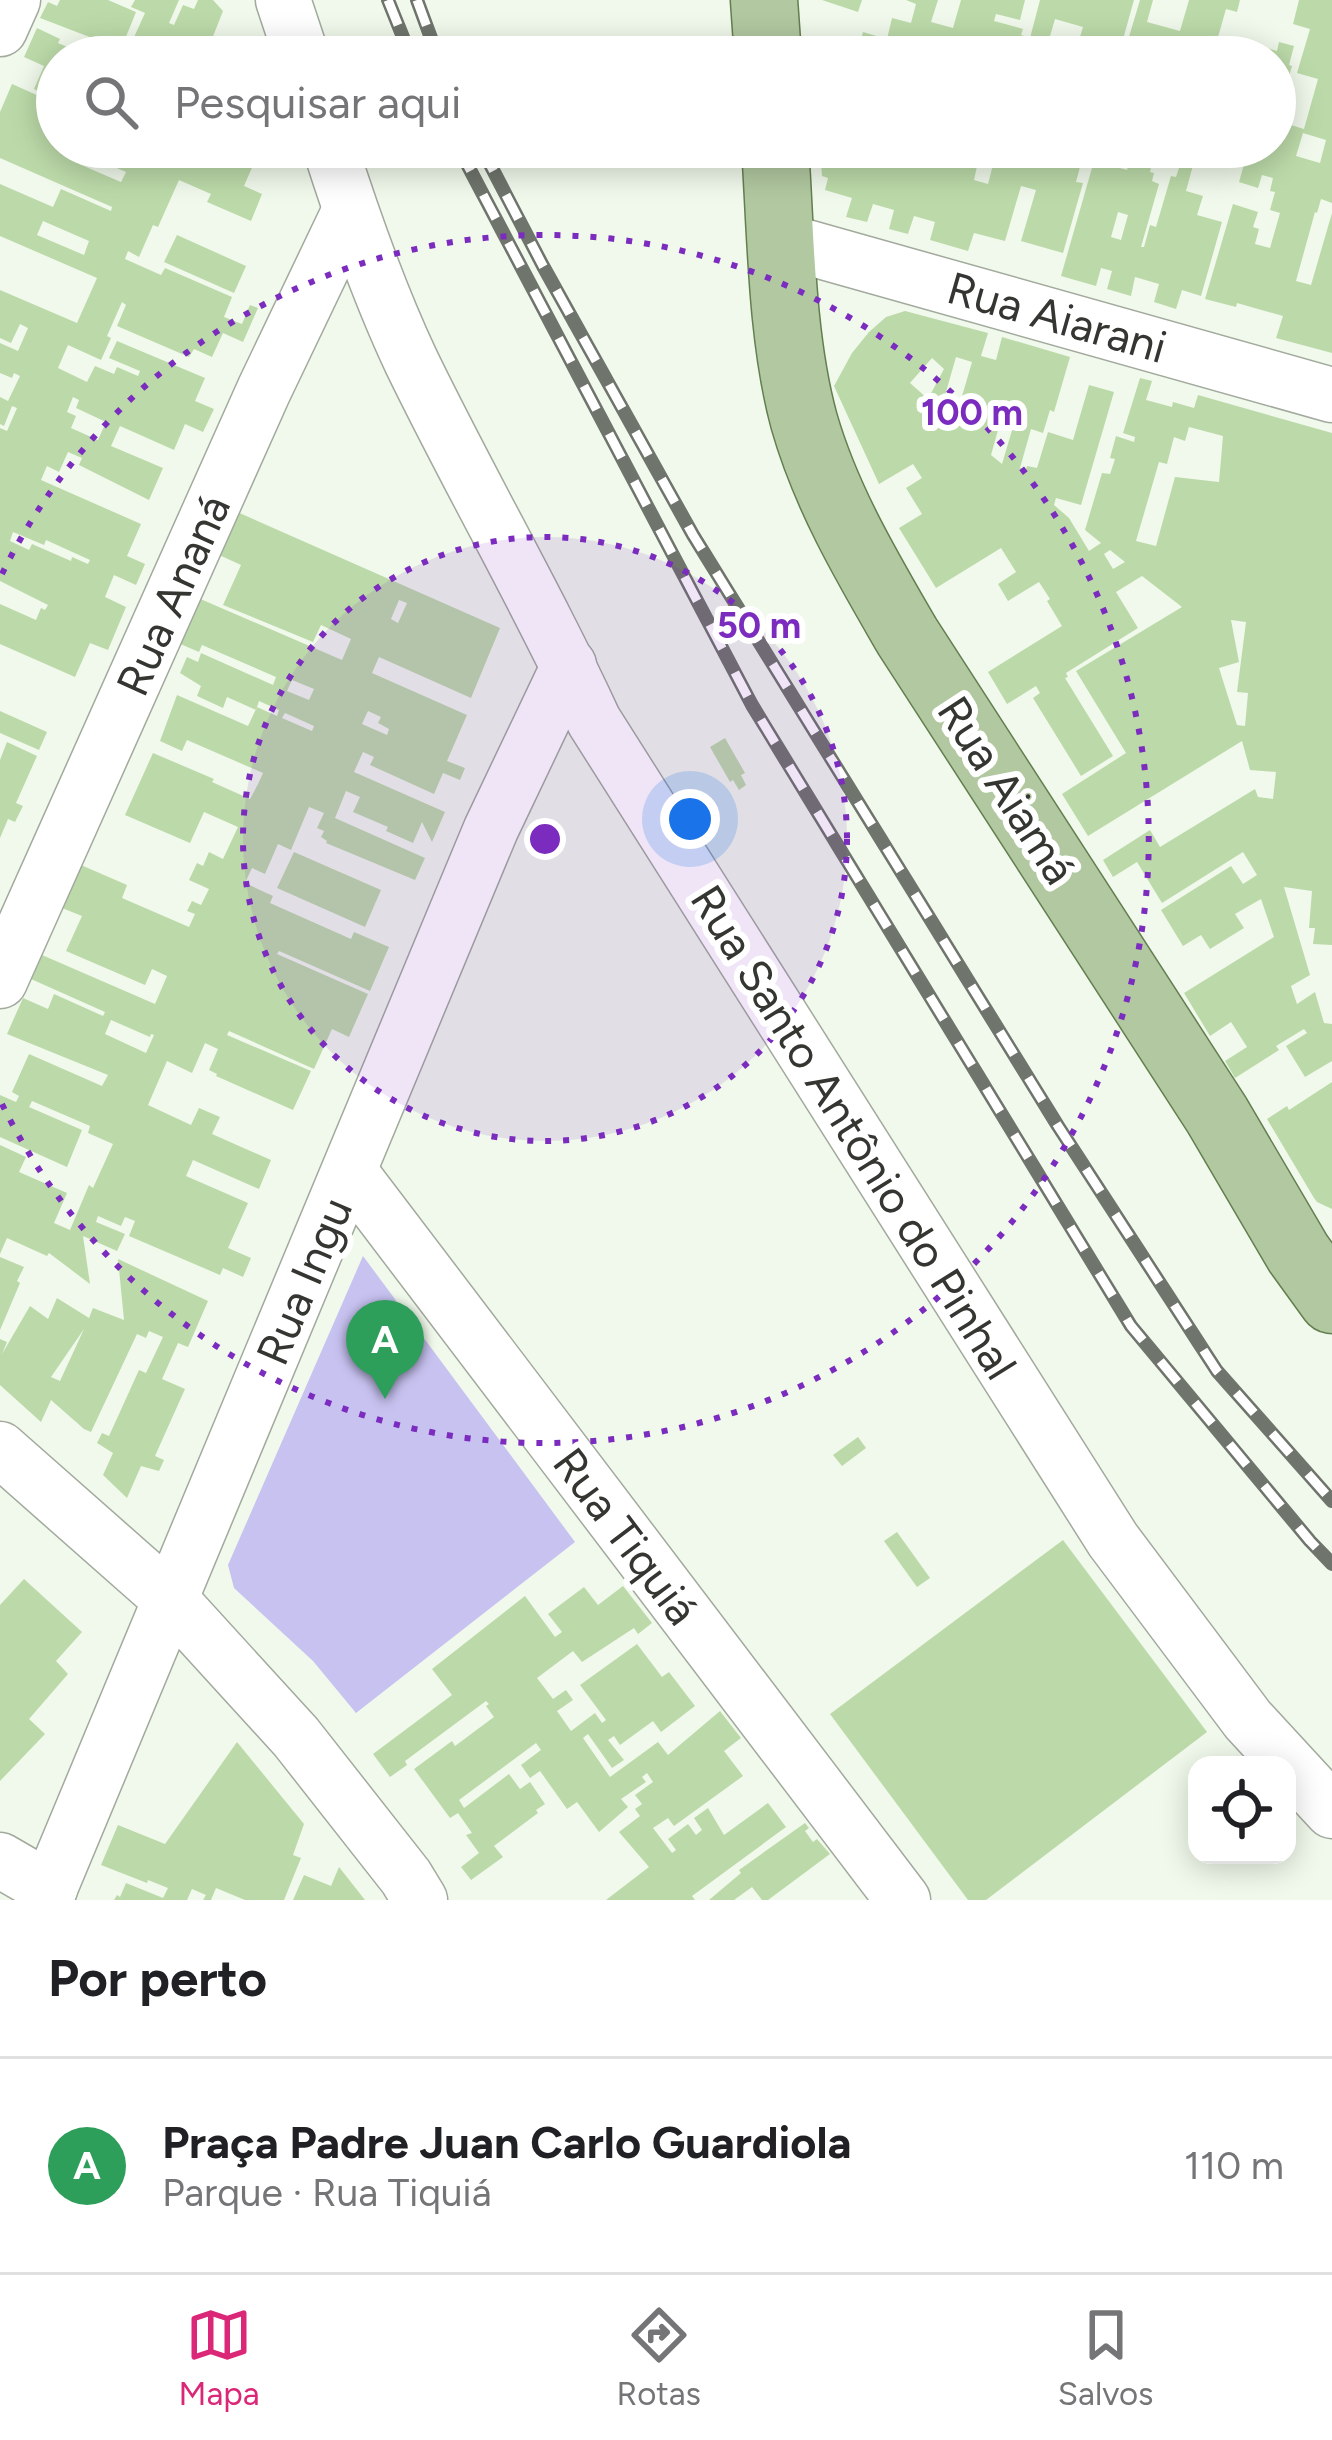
<!DOCTYPE html>
<html lang="pt">
<meta charset="utf-8">
<style>
:root{--surface:#fff;--page:#f6f6f6;--text:#202124;--muted:#757577;--line:#e0e0e0;--accent:#db2777}
body{margin:0;font-family:Figtree,sans-serif;background:var(--page);color:var(--text)}
.controls{position:absolute;right:36px;bottom:36px;display:grid;overflow:hidden;border-radius:24px;box-shadow:0 6px 30px #0003}
.controls button{width:108px;height:108px;display:grid;place-items:center;padding:0;border:0;border-bottom:3px solid var(--line);background:var(--surface);color:var(--text);font:60px sans-serif}
.you{position:absolute;left:690px;top:819px;width:42px;height:42px;margin:-30px;border:9px solid #fff;border-radius:50%;background:#1a73e8;box-shadow:0 0 0 18px #1a73e833}
.badge{display:grid;place-items:center;width:78px;height:78px;border-radius:50%;background:var(--accent);color:#fff;font-size:39px;font-weight:700}
.pin{position:absolute;translate:-50% -99px;filter:drop-shadow(0 3px 6px #0008)}
.pin::after{content:'';position:absolute;top:63px;width:42px;height:36px;background:inherit;clip-path:polygon(0 0,100% 0,50% 100%)}
.list{margin:0;padding:0;list-style:none}
h2{display:flex;justify-content:space-between;align-items:center;height:156px;margin:0;padding:0 48px;font-size:51px}
h2 small{font-size:39px;font-weight:400;color:var(--muted)}
.list li{display:grid;grid-template-columns:78px 1fr auto;gap:36px;align-items:center;box-sizing:border-box;height:216px;padding:0 48px;border-top:3px solid var(--line)}
.list b{display:block;font-size:45px;white-space:nowrap}
.list p{margin:0;font-size:39px;white-space:nowrap;color:var(--muted)}
.list em{font-size:39px;font-style:normal;color:var(--muted)}
.icon{flex:none;width:66px;height:66px;fill:none;stroke:currentColor;stroke-width:2;stroke-linecap:round;stroke-linejoin:round}
.map{position:relative;flex:none;width:1332px;height:1900px;overflow:hidden}
.search{position:absolute;background:var(--surface);box-shadow:0 6px 30px #0003;left:36px;right:36px;top:36px;height:132px;display:flex;align-items:center;gap:30px;box-sizing:border-box;padding:0 42px;border-radius:66px;color:var(--muted);font-size:45px}
.sheet{height:372px;background:var(--surface)}
nav{display:flex;justify-content:space-around;align-items:center;box-sizing:border-box;height:168px;border-top:3px solid var(--line);background:var(--surface);font-size:33px;color:var(--muted)}
nav a{display:grid;justify-items:center;gap:6px}
nav .on{color:var(--accent)}
.map>svg:first-child{display:block}
.green{fill:#c8c2f1}
.building{fill:#bcdaa9;fill-rule:evenodd}
.lines{fill:none;stroke-linecap:round;stroke-linejoin:round}
.minor-casing{stroke:#a2a99d;stroke-width:57}
.major-casing{stroke:#637e50;stroke-width:69}
.minor{stroke:#fff;stroke-width:54}
.major{stroke:#b1c8a0;stroke-width:66}
.rail-casing{stroke:#6f746c;stroke-width:14}
.rail{stroke:#fff;stroke-width:9;stroke-dasharray:27;stroke-linecap:butt}
.ring{fill:none;stroke:#7b2cbf;stroke-width:6;stroke-dasharray:6 12}
.labels{text-anchor:middle;dominant-baseline:central;stroke-width:12;stroke-linejoin:round;paint-order:stroke}
.street-label{font-size:45px;fill:#333631;stroke:#fff}
.centre{fill:#7b2cbf;stroke:#fff;stroke-width:6}
.ring-label{font-size:36px;text-anchor:middle;font-weight:bold;fill:#7b2cbf;stroke:#fff;stroke-width:12;stroke-linejoin:round;paint-order:stroke}
</style>
<div class="map">
<svg width="1332" height="1900" viewBox="0 0 1332 1900">
<rect width="100%" height="100%" fill="#f0f9eb"/>
<polygon class="green" points="363,1256 575,1542 356,1713 313,1661 234,1588 228,1565"/>
<g class="building">
<polygon points="60,0 108,0 136,12 121,49 40,18 48,2 57,6"/>
<polygon points="135,0 179,0 169,23 174,25 183,5 194,9 198,0 213,0 223,11 208,49 226,57 125,57 145,13 131,7"/>
<polygon points="822,0 862,0 858,12"/>
<polygon points="906,0 938,0 931,22 953,28 961,0 1025,0 1020,20 996,14 994,21 1023,29 1021,35 1030,38 1040,0 1134,0 1118,57 1074,57 1083,27 1055,19 1045,53 1027,48 1024,57 856,57 863,32 887,39 892,18 911,23 916,4"/>
<polygon points="1140,0 1153,0 1147,22 1180,31 1189,0 1240,0 1237,12 1226,9 1216,44 1209,42 1205,57 1123,57"/>
<path d="M1299,0h33v203l-11,-4 -4,14 -2,-1 -19,69 15,4 21,-72v140l-56,-15 7,-22 -46,-13 -1,4 -31,-8 28,-95 25,8 -5,15 6,2 -4,15 15,4 10,-35 -10,-3 5,-18 -5,-1 3,-13 -11,-3 -4,13 -19,-6 10,-35h26v-90h-30l4,-14 28,8 2,-9 15,4 -5,19 3,1 -14,47 8,2 -2,8 20,6 14,-50 -21,-6 13,-44 -17,-5zM1303,133l23,7 -6,23 -24,-7z"/>
<polygon points="37,28 60,39 58,43 91,57 57,57 57,100 34,89 44,66 24,57"/>
<path d="M12,84l45,20v43h152l17,8 3,-8h32l-17,39 18,8 -11,27 -44,-19 4,-8 -32,-14 -21,47 -5,-2 -14,32 -11,-6 -3,8 36,16 4,-7 67,29 -8,20 18,7 8,-19 8,3 -15,34 -20,-9 -11,24 -18,-8 -5,8 -72,-31 9,-21 -4,-3 -15,34 4,2 -10,22 -33,-15 -10,23 29,14 8,-16 19,8 3,-7 21,9 2,-5 -31,-13 8,-17 88,37 -10,23 19,8 -11,23 -18,-8 -11,26 -54,-24 -9,20 52,22 -14,32 -70,-35 3,-7 -14,-6 -9,20 -12,-6 -6,14 100,44 -14,32 18,8 -9,21 -22,-10 -9,22 21,10 -18,43 -18,-7 -15,34 -75,-33v-40l36,16 5,-12 4,2 3,-5 -48,-24v-153l7,3 10,-23 -5,-2 -8,20 -4,-2v-27l8,4 12,-25 -6,-3 -2,5 -12,-5v-30l18,8 10,-23 -8,-4 -9,19 -11,-5v-48l77,33 20,-45 -97,-42v-52l53,23 8,-18 50,22 1,-4 -112,-49v-46zM84,154l42,18 -5,10 -42,-18zM43,221l46,20 -5,14 -47,-20zM73,397l6,3 -3,8 30,14 -8,18 -27,-12 5,-12 -9,-4zM13,532l31,13 2,-5 44,20 -2,4 -16,-7 -1,4 -39,-17 -3,6 -19,-9z"/>
<path d="M820,147h211l-1,4 16,4 2,-8h19l17,5 -8,30 7,1 -20,70 -42,-12 15,-51 -15,-4 -16,55 -31,-8 -6,18 -38,-11 5,-18 -21,-6 -6,18 -19,-5 5,-19 -21,-6 -6,18 -21,-5 6,-19 -27,-8 3,-12 -6,-2zM981,148l15,5 -8,31 -14,-4z"/>
<path d="M1134,147h64l-12,44 17,5 -6,19 25,7 -21,74 -19,-6 -6,19 -22,-7 5,-18 -24,-7 -4,19 -24,-7 5,-18 -11,-3 -5,18 -35,-10 33,-115 33,9zM1159,154l11,3 -2,8 11,3 -3,9 -5,-1 -15,51 -6,-2 -6,22h-3l18,-63 -7,-3 2,-8 -4,-1 2,-9 4,2zM1118,212l10,3 -7,25 -10,-3z"/>
<polygon points="177,235 246,266 234,293 164,262"/>
<path d="M905,311l83,22 -7,23 15,4 6,-23 68,20 -16,55 -4,-2 -7,23 -12,-4 -11,39 6,1 1,-3 10,2 11,-36 25,8 16,-55 25,7 -33,113 -25,-7 -2,7 15,13 20,33 12,-8 -16,-13 17,-57 8,1 5,-15 -5,-1 6,-22 18,6 1,-5 -12,-4 17,-55 12,3 -6,19 26,7 1,-5 21,6 4,-13 134,38v512l-19,-1 2,-16h-6l3,-37 -28,-4 26,88 -19,11 6,18 18,-12 9,31 8,1v37l-27,16 -19,-31 21,-13 -3,-4 -28,17 3,4 -44,28 -10,-17 22,-14 -16,-25 -21,14 -26,-43 90,-56 -13,-38 -26,15 9,14 -34,21 -9,-14 -18,11 -22,-36 70,-44 12,18 14,-9 -14,-23 -81,51 -25,-41 -24,15 -10,-17 47,-30 10,17 95,-58 3,8 15,2 3,-27 -26,-2 -8,-29 -154,95 -26,-42 64,-41 -50,-82 106,-64 -40,-31 -26,16 22,36 -72,45 2,4 -3,1 48,78 -32,20 -48,-78 7,-5 -4,-7 -29,18 -19,-32 74,-46 -15,-25 3,-2 -11,-17 -31,19 -10,-17 18,-12 -15,-24 -65,40 -37,-60 23,-14 -16,-26 16,-10 -9,-14 -34,20 -45,-98 18,-33 17,-21 17,-15zM956,357l16,5 -12,41 -16,-4zM932,358l12,11 -16,30 -18,-16zM1000,423l13,4 -11,37 -11,-9zM1189,427l34,9 -4,46 -44,-5 -19,69 -20,-5 23,-79 8,2 7,-27 11,4zM1110,550l15,12 -12,7 -9,-15zM1231,620l15,2 -9,70 11,1 -3,33 -8,-1 -18,-57 20,-6z"/>
<path d="M235,511l265,117 -29,70 -92,-41 -7,16 95,42 -20,46 18,7 -5,12 -17,-7 -9,21 -64,-29 4,-8 -11,-5 -9,20 91,40 -13,30 -10,-20 -9,21 -27,-12 2,-4 -35,-15 7,-15 -14,-6 -11,27 90,40 -10,22 -89,-37 1,-2 -6,-4 3,-6 -7,-3 7,-15 -15,-6 -18,43 -13,-6 -13,30 -13,-6 -7,15 28,13 -3,7 81,36 3,-7 35,15 -19,44 -91,-40 -2,3 91,40 -19,43 -17,-8 -18,40 -85,-38 -2,4 84,36 -18,39 -77,-34 1,-2 -8,-4 9,-21 -13,-6 -13,30 -25,-12 -19,44 43,20 8,-17 21,9 -8,17 59,26 -12,29 -66,-29 -7,16 62,27 -20,45 23,10 -8,19 -20,-9 -3,7 -91,-39 6,-15 -10,-4 -4,9 -23,-10 -2,6 29,12 -8,17 -34,-15 7,48 -41,-31 -2,3 -40,-18 -7,16v-109l26,12 -7,15 48,21 -13,30 16,7 19,-45 4,3 20,-44 -25,-11 2,-7 -58,-25 -3,6 53,23 -15,37 -67,-30v-42l16,7 3,-6 -7,-4 17,-38 73,32 6,-11 -101,-41 16,-36 25,11 6,-15 49,22 2,-4 -74,-33 11,-24 113,49 12,-28 -15,-7 -7,16 -79,-34 16,-35 -20,-8 19,-43 46,20 -5,13 67,29 6,-13 -8,-3 5,-10 9,4 8,-16 -20,-9 8,-17 6,3 6,-14 14,7 15,-32 -34,-15 -14,31 -65,-28 28,-62 61,26 -2,3 38,17 8,-15 5,-11 -76,-33 -5,11 -22,-10 17,-46 71,31 9,-19 20,9 2,-6 -20,-9 -3,9 -29,-13 -4,11 -26,-12 4,-10 -21,-13 7,-16 11,5 3,-9 72,32 3,-8 -74,-32 -3,7 -21,-9 20,-45 144,62 9,-21 -30,-14 -8,17 -90,-37 18,-40 -24,-11zM399,600l8,3 -9,20 -7,-4zM292,680l22,9 -5,11 -22,-9zM368,711l13,6 -3,6 11,6 -2,6 -25,-11zM285,713l29,13 -2,5 -30,-13zM111,1020l39,17 1,-3 3,1 -8,18 -41,-19z"/>
<polygon points="0,711 47,732 39,750 0,733"/>
<polygon points="725,738 745,773 741,775 746,785 739,790 733,780 730,782 710,747"/>
<polygon points="7,742 37,756 16,803 23,806 15,822 8,819 0,838 0,760"/>
<polygon points="294,852 381,890 365,927 277,888"/>
<polygon points="1332,1082 1332,1209 1317,1202 1314,1198 1267,1119 1287,1106 1289,1110"/>
<polygon points="0,1257 24,1267 17,1281 20,1283 0,1330"/>
<path d="M118,1259l90,42 -20,46 -10,-4 -16,36 23,10 -30,67 9,4 -5,11 -18,-5 -14,32 -24,-23 10,-22 -16,-10 5,-10 7,3 30,-66 7,3 17,-36 -14,-6 -3,7 -9,-4 -46,98 -7,-3 -33,-29 -10,22 -41,-37v-46l7,3 -5,12 28,-48 18,13 9,-21 32,20 4,-10 31,12zM84,1329l-24,52 -9,-4z"/>
<polygon points="858,1437 866,1448 842,1466 833,1455"/>
<polygon points="897,1532 930,1578 917,1587 884,1541"/>
<polygon points="1063,1540 1207,1732 986,1900 968,1900 830,1714"/>
<polygon points="24,1579 82,1632 56,1661 68,1674 29,1719 45,1734 0,1781 0,1605"/>
<polygon points="623,1586 652,1623 638,1634 634,1628 582,1662 573,1651 537,1678 553,1699 566,1690 573,1700 557,1711 571,1731 595,1713 602,1723 606,1720 580,1685 637,1644 662,1677 669,1672 695,1706 661,1732 653,1721 620,1745 614,1736 608,1740 624,1760 612,1768 588,1734 583,1738 610,1777 658,1742 668,1755 720,1711 741,1738 724,1751 743,1776 674,1826 668,1818 653,1828 672,1853 676,1850 668,1839 688,1824 696,1835 702,1830 694,1818 708,1808 724,1835 768,1803 786,1827 692,1896 695,1900 606,1900 649,1867 619,1832 640,1816 635,1809 642,1804 635,1795 653,1782 647,1773 642,1777 646,1782 621,1799 628,1807 599,1832 577,1802 567,1809 540,1771 530,1778 521,1765 541,1750 536,1743 459,1800 464,1808 509,1774 520,1789 530,1782 545,1804 536,1810 538,1813 494,1846 503,1857 471,1880 461,1867 479,1853 466,1835 472,1833 458,1813 450,1818 414,1769 452,1741 455,1746 494,1717 486,1706 489,1704 486,1701 405,1761 407,1765 390,1777 373,1754 452,1695 432,1669 525,1596 555,1637 562,1632 548,1614 584,1587 598,1605"/>
<polygon points="237,1742 304,1824 293,1855 301,1858 284,1900 245,1900 216,1888 211,1900 203,1900 206,1895 192,1889 187,1900 114,1900 117,1895 120,1897 126,1883 163,1898 168,1888 148,1880 147,1883 101,1865 118,1825 165,1844"/>
<polygon points="805,1823 809,1828 805,1831 813,1842 817,1839 830,1854 768,1900 762,1900 752,1887 734,1900 709,1900 741,1873 739,1870"/>
<polygon points="339,1867 365,1900 293,1900 304,1875 331,1886"/>
</g>
<g class="lines">
<g class="minor-casing">
<g id="minor">
<polyline points="283,0 302,57"/>
<polyline points="0,29 13,0"/>
<path d="M330,147c23,72 49,146 81,214 59,122 127,238 183,360l519,819 135,180 84,91"/>
<polyline points="781,240 1332,395"/>
<polyline points="0,981 264,390 350,210"/>
<polyline points="350,1172 903,1900"/>
<polyline points="0,1449 171,1600 296,1737 406,1877 420,1900"/>
<polyline points="0,1860 50,1889"/>
<polyline points="45,1900 491,829 569,665"/>
</g>
</g>
<g class="major-casing">
<g id="major">
<polyline points="764,0 768,57"/>
<path d="M775,147c6,87 6,190 29,274 22,77 63,146 103,215l310,479 81,138 34,47"/>
</g>
</g>
<use href="#minor" class="minor"/>
<use href="#major" class="major"/>
<g class="rail-casing">
<g id="rail">
<polyline points="388,0 411,57"/>
<polyline points="417,0 438,57"/>
<polyline points="458,147 752,705 1131,1326 1310,1541 1332,1564"/>
<polyline points="481,147 543,266 693,535 1058,1126 1217,1371 1332,1501"/>
</g>
</g>
<use href="#rail" class="rail"/>
</g>
<circle cx="545" cy="839" r="302" fill="#7b2cbf" fill-opacity=".12"/>
<g class="ring">
<circle cx="545" cy="839" r="302"/>
<path d="M2 574A604 604 0 1 1 2 1104"/>
</g>
<g class="labels">
<g class="street-label">
<text transform="translate(1057 317) rotate(16)">Rua Aiarani</text>
<text transform="translate(173 595) rotate(-66)">Rua Ananá</text>
<text transform="translate(1007 790) rotate(57)">Rua Aiamá</text>
<text transform="translate(854 1132) rotate(58)">Rua Santo Antônio do Pinhal</text>
<text transform="translate(304 1281) rotate(-67)">Rua Ingu</text>
<text transform="translate(626 1536) rotate(53)">Rua Tiquiá</text>
</g>
</g>
<circle cx="545" cy="839" r="18" class="centre"/>
<g class="ring-label">
<text x="972" y="425">100 m</text>
<text x="759" y="638">50 m</text>
</g>
</svg>
<div class="controls">
<button><svg class="icon" aria-label="locate" viewBox="0 0 24 24"><circle cx="12" cy="12" r="6"/><path d="M12 2v4M12 18v4M2 12h4M18 12h4"/></svg></button>
</div>
<div class="you"></div>
<div class="pin badge" style="left:385px;top:1399px;background:#2e9e5b">A</div>
<div class="search"><svg class="icon" aria-label="search" viewBox="0 0 24 24"><circle cx="10" cy="10" r="6"/><path d="M15 15l6 6"/></svg>Pesquisar aqui</div>
</div>
<section class="sheet">
<h2>Por perto<small></small></h2>
<ul class="list">
<li><span class="badge" style="background:#2e9e5b">A</span><div><b>Praça Padre Juan Carlo Guardiola</b><p>Parque · Rua Tiquiá</p></div><em>110 m</em></li>
</ul>
</section>
<nav>
<a class="on"><svg class="icon" aria-label="map" viewBox="0 0 24 24"><path d="M3 6l6-2 6 2 6-2v14l-6 2-6-2-6 2zM9 4v14M15 6v14"/></svg>Mapa</a>
<a><svg class="icon" aria-label="directions" viewBox="0 0 24 24"><path d="M12 3l9 9-9 9-9-9zM9 14v-3h6M13 9l2 2-2 2"/></svg>Rotas</a>
<a><svg class="icon" aria-label="saved" viewBox="0 0 24 24"><path d="M7 4h10v16l-5-4-5 4z"/></svg>Salvos</a>
</nav>
